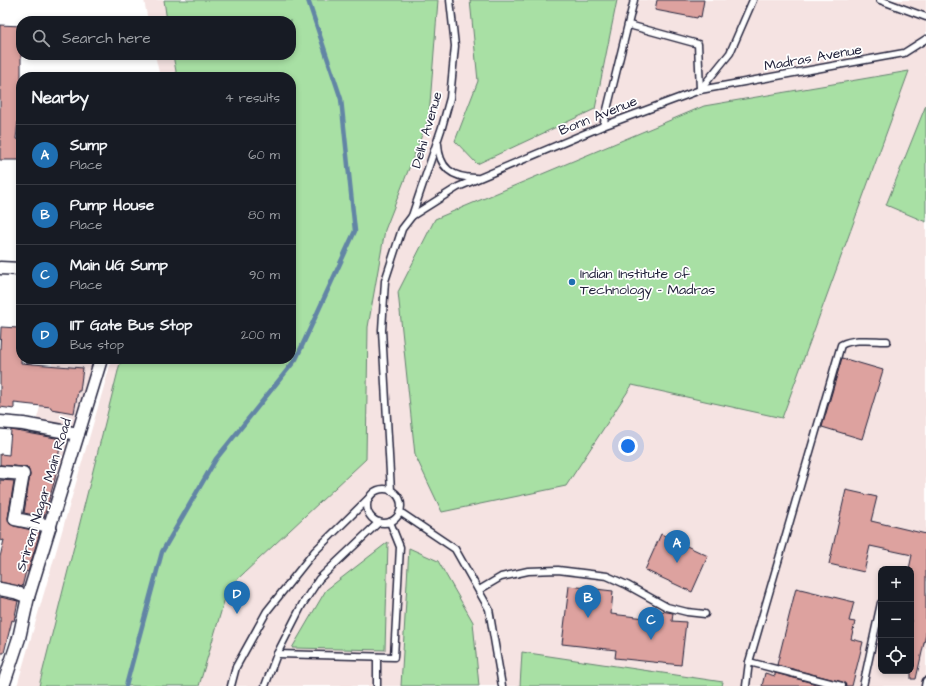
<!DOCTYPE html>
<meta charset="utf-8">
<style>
:root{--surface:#171b24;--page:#20242c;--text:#f1f3f6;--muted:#9ea1a6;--line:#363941;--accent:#1f6fb2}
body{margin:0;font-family:"Architects Daughter",sans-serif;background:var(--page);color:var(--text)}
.controls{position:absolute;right:12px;bottom:12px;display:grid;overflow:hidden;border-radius:8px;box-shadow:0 2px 6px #0003}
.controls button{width:36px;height:36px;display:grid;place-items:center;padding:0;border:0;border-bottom:1px solid var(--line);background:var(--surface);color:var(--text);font:20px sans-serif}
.you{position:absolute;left:628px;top:446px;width:14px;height:14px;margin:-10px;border:3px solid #fff;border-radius:50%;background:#1a73e8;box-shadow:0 0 0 6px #1a73e833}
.badge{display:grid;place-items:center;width:26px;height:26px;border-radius:50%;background:var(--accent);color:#fff;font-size:13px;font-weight:700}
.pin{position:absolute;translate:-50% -33px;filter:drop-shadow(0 1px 2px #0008)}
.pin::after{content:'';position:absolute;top:21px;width:14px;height:12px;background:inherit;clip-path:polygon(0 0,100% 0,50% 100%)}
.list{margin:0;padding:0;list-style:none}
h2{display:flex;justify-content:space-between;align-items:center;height:52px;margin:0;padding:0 16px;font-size:17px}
h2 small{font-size:13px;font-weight:400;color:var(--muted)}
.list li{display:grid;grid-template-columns:26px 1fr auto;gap:12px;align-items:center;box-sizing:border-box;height:60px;padding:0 16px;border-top:1px solid var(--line)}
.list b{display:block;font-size:15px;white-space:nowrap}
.list p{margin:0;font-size:13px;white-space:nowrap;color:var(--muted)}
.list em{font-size:13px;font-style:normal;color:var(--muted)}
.icon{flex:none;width:22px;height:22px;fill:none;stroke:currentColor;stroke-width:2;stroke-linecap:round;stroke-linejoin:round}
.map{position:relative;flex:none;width:926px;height:686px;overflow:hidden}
.search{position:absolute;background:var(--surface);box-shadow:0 2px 6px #0003;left:16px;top:16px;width:280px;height:44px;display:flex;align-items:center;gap:10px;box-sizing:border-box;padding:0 14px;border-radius:16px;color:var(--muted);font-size:15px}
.panel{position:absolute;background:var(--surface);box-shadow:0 2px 6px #0003;left:16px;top:72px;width:280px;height:292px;border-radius:16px}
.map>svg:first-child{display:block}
.built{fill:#f5e3e2;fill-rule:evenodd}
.green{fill:#a8e0a4;stroke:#658170}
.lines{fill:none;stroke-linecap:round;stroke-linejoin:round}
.stream{stroke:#6285a5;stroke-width:4.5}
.building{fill:#dda29f;stroke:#22223b}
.lane-casing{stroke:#22223b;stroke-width:9}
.street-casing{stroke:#22223b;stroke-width:15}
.lane{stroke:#fff;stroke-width:6}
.street{stroke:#fff;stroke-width:12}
.poi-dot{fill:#1f6fb2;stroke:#fff;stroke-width:1.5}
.labels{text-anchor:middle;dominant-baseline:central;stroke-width:3.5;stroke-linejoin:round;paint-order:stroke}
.street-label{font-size:14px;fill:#22223b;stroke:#fff}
.poi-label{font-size:14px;fill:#22223b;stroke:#fff;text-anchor:start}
</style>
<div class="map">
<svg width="926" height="686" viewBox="0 0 926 686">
<rect width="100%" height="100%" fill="#fff"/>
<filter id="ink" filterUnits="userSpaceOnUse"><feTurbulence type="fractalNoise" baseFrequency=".025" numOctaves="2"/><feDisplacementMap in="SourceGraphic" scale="8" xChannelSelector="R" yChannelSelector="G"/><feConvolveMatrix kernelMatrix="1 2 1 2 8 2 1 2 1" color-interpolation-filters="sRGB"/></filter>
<g filter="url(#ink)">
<g class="built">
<path d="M144,0h782v105l-39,99 39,18v464h-909l95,-327h179v-282h-131l-5,-22h136v-34h-143zM881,569h30v102h-30z"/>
<polygon points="53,359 95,359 0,664 0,555"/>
</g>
<g class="green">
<polygon points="164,0 438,0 429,117 385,230 368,327 366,459 228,588 199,686 39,686 121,359 291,359 291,77 177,77 173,55 291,55 291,21 167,21"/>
<polygon points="470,0 617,0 595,109 477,164 455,141 478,81"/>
<polygon points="909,71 782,418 632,385 566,486 442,512 415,455 398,292 435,219 704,106"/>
<polygon points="926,105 926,222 886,205"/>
<polygon points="388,542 385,650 292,648 326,590"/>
<polygon points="409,548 438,561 473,622 479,686 401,686"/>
<polygon points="522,652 723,682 722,686 520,686"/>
</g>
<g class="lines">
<polyline class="stream" points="126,686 162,552 216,459 296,359 355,231 341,99 308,0"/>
</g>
<g class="building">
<polygon points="657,0 704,0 701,17 698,16 697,18 655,10"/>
<polygon points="0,25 21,26 21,94 16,139 21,140 21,160 0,160"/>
<polygon points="1,327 18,328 18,331 21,331 21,363 83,368 80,391 78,391 74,413 51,409 51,407 14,403 14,409 0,407 0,349"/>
<polygon points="842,358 883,370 862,439 822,427"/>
<polygon points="11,430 61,439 55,479 44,517 24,513 30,475 28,468 24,467 0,465 0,454 9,455"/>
<polygon points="0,480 14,481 8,518 10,524 14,526 40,532 28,572 26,571 22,587 0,582 0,557 4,540 0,541"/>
<polygon points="846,490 877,497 871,521 926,534 926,634 916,679 911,679 911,569 909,569 912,555 870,546 864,572 829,564"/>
<polygon points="661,534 708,556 692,592 645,570"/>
<polygon points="569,586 613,591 611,614 654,619 655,610 673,613 672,621 686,622 681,665 615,658 616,650 562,644"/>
<polygon points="796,588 854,602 849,621 855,622 851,639 863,642 852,686 846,686 843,682 777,665"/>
<polygon points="0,597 18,601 14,621 12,620 4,653 0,653"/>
<polygon points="765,673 775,676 775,673 824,686 762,686"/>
</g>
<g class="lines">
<g class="lane-casing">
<g id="lane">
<polyline points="880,0 926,17"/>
<polyline points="629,25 698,44 700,90 904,53 926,39"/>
<polyline points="603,126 634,0"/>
<path d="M438,144c1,24 14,34 38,34"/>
<polyline points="412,216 458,187 603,126 700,90 730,53 753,0"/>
<circle cx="384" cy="506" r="17"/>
<polyline points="391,491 382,330 385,281 402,229 412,216 442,127 450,98 455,46 450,0"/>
<polyline points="400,512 455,549 489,609 502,686"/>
<polyline points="479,590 501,577 528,571 558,570 607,576 627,585 667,607 687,612 705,614"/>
<polyline points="277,654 394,657 400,547 390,522"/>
<path d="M749,662l92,-317c13,-7 32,-4 46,-4"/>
<polyline points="231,686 236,667 267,611 314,552 368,499"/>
<polyline points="265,686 277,654 302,605 319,579 379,522"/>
<polyline points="377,686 377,657"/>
<polyline points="746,686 749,662 842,686"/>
<polyline points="863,686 881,603"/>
<polyline points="925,686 926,681"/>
</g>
</g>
<g class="street-casing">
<g id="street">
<polyline points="0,268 21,269"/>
<polyline points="0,422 23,424 78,434"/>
<polyline points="0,472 23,474 15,519 50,526"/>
<polyline points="0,589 15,592 28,597"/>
<polyline points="3,686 19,638 28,597 101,359"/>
</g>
</g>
<use href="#lane" class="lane"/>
<use href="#street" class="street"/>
</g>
</g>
<circle class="poi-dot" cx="572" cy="282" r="4"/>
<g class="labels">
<g class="street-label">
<text transform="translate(813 58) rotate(-10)">Madras Avenue</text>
<text transform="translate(598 116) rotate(-22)">Bonn Avenue</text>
<text transform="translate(427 130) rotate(-74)">Delhi Avenue</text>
<text transform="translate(44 495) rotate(-73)">Sriram Nagar Main Road</text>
</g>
<g class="poi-label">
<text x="580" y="274">Indian Institute of<tspan x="580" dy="16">Technology - Madras</tspan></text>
</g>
</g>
</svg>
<div class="controls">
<button>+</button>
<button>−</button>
<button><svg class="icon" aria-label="locate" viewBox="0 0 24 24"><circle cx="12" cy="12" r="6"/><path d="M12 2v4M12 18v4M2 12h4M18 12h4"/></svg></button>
</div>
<div class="you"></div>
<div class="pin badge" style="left:677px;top:563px">A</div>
<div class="pin badge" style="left:588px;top:618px">B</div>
<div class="pin badge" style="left:651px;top:640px">C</div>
<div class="pin badge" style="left:237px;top:614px">D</div>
<div class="search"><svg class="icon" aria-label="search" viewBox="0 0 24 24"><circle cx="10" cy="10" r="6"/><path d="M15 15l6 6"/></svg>Search here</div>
<section class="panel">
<h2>Nearby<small>4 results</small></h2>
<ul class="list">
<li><span class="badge">A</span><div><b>Sump</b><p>Place</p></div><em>60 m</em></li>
<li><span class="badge">B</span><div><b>Pump House</b><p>Place</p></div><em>80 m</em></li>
<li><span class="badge">C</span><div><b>Main UG Sump</b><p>Place</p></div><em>90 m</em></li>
<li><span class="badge">D</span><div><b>IIT Gate Bus Stop</b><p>Bus stop</p></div><em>200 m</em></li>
</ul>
</section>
</div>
